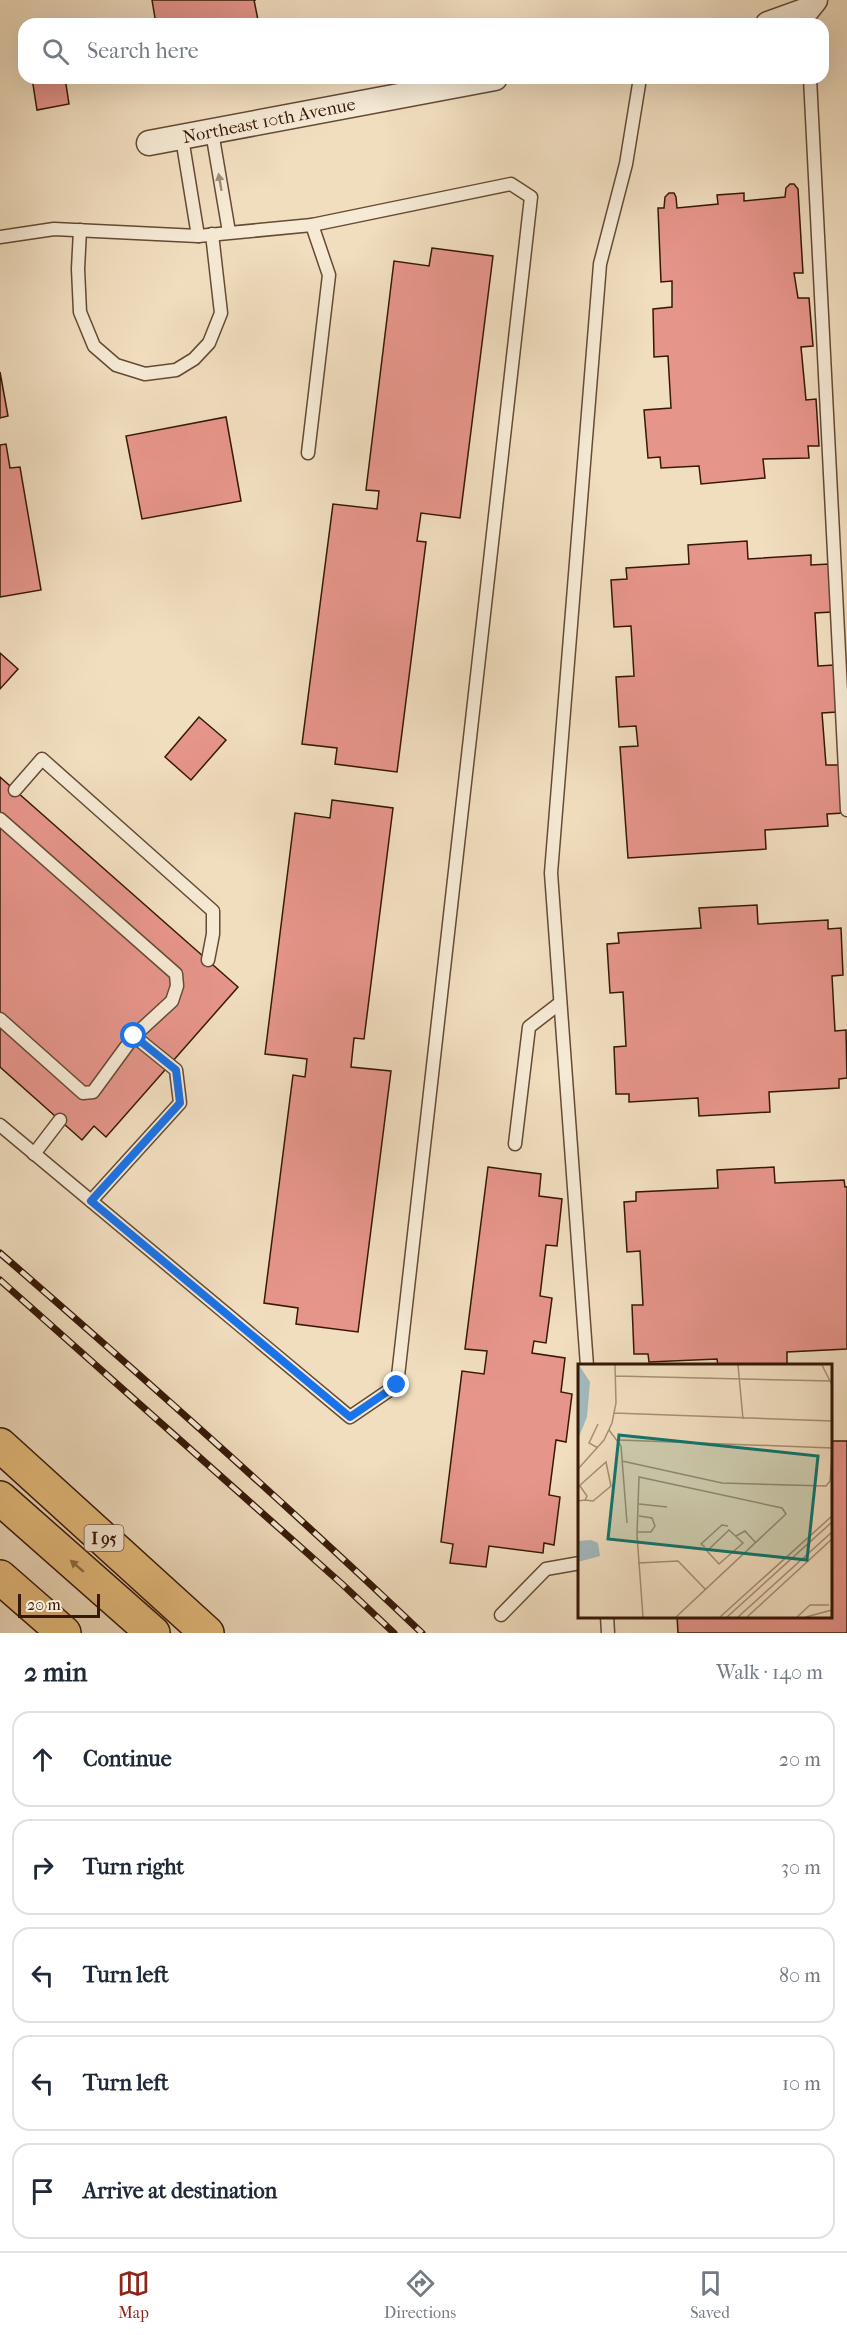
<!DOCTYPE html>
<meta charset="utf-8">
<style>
:root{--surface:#fff;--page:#f2f2f3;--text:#1f2937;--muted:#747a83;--line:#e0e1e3;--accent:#8f2418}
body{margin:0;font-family:"IM FELL French Canon",serif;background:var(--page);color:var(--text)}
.scale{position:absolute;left:18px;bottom:15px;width:82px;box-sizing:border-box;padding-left:6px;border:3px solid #361807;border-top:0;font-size:16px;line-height:21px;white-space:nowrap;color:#361807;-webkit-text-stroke:4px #f6ead5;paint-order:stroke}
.stop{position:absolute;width:18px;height:18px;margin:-14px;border:4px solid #1a73e8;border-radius:50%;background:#fff}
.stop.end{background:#1a73e8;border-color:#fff;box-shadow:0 2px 6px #0008}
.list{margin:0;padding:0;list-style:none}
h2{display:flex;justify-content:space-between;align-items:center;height:78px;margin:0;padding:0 24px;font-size:26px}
h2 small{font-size:20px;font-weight:400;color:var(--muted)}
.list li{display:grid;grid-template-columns:39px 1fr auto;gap:18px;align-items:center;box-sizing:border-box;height:96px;margin:0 12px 12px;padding:0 12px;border:2px solid var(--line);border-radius:18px}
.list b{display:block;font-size:22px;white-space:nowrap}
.list em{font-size:20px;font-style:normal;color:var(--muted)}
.icon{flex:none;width:33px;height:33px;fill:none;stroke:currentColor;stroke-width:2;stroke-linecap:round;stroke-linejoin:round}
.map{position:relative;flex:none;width:847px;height:1633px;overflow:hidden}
.search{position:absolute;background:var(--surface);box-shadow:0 6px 24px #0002;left:18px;right:18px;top:18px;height:66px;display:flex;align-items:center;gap:15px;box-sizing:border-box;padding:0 21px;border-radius:18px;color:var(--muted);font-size:22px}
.sheet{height:618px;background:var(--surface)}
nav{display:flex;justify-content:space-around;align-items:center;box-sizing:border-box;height:84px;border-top:2px solid var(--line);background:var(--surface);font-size:16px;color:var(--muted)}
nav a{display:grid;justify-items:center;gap:3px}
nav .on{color:var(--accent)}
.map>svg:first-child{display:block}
.building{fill:#e6958a;stroke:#361807;stroke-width:1.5}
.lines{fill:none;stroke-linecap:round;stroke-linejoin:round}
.lane-casing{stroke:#654a35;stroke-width:15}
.street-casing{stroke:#654a35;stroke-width:27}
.highway-casing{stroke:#361807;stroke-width:36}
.lane{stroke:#f6ead5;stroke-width:12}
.street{stroke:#f6ead5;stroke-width:24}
.highway{stroke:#e8bf80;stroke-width:33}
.rail-casing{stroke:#361807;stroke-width:7}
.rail{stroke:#f6ead5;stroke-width:4.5;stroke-dasharray:14;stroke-linecap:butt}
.oneway{fill:#a08c78}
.oneway2{fill:#8f6c44}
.route{stroke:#1a73e8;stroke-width:8}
.labels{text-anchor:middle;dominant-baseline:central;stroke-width:4.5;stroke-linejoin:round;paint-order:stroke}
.shield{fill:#f6ead5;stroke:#705745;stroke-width:1.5}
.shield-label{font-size:16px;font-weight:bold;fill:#361807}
.street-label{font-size:18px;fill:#361807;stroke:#f6ead5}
.inset-road{fill:none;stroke:#a68f75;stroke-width:1.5}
.view{fill:#0f766e;fill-opacity:0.15;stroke:#0f766e;stroke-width:3}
.inset-edge{fill:none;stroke:#361807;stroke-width:3}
</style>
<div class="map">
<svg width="847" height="1633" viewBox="0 0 847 1633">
<rect width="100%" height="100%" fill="#f1debf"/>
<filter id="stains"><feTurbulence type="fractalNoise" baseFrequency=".00333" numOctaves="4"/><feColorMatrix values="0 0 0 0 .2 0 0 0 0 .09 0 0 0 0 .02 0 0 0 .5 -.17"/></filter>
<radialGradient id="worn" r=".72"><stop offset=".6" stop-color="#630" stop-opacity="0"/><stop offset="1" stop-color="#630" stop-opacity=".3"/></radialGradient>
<g class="building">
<polygon points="152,0 256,0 254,0 258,20 235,24 156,24"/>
<polygon points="32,78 65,78 69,104 37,110"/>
<polygon points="790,184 794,184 798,189 803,273 794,273 798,298 809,298 813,346 801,347 806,400 816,399 819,446 808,446 809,458 763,459 765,478 701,484 699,466 661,468 660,457 648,458 644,410 671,408 668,356 654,357 653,309 672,307 672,281 661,282 658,208 664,208 665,197 669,193 674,193 676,197 677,208 718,204 717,195 744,193 744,201 785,197 786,188"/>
<polygon points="432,248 493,256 460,518 421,513 417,541 426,542 397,772 335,764 337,748 302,744 333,504 377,509 379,491 366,490 394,261 429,266"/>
<polygon points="0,372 8,416 0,418"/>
<polygon points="226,417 241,501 142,519 126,436"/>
<polygon points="6,444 10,468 20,467 41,590 0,597 0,445"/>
<polygon points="747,541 748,559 811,555 811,565 829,564 832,612 815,613 818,666 834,665 837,712 822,713 826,765 841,765 844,813 827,814 828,826 765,830 766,849 628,858 620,747 638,746 636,726 619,727 616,677 634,676 631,626 614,627 611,580 627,579 626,568 689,564 688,545"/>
<polygon points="0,653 18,669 0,689"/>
<polygon points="199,717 226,740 191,780 165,757"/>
<polygon points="0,777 238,987 106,1137 94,1126 82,1140 0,1067"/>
<polygon points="332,800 393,808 364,1039 354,1038 351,1067 391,1071 358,1332 296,1324 298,1308 264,1303 293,1075 305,1077 307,1059 265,1054 295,813 330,818"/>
<polygon points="757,905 758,924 828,920 828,929 841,928 843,975 832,976 835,1031 846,1030 847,1078 839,1079 839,1088 769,1092 770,1112 699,1116 698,1098 629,1102 629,1094 616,1094 614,1047 626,1046 623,992 610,993 607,944 619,943 618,933 701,928 699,908"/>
<polygon points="488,1167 541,1174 539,1196 562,1199 557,1246 546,1245 540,1296 552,1298 546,1343 534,1341 532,1353 565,1358 561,1392 572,1394 566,1442 556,1440 549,1495 560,1497 554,1545 544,1543 543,1553 489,1546 486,1567 450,1563 453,1544 441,1542 462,1371 484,1374 487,1351 465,1349"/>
<polygon points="774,1167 775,1183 844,1180 845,1187 847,1187 847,1349 787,1352 787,1366 718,1366 717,1359 649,1362 648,1354 634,1354 632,1305 643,1305 640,1251 627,1252 624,1202 636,1201 636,1192 718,1188 717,1170"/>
<polygon points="830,1441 847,1441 847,1633 678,1633 677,1616 830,1616"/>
</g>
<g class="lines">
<g class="lane-casing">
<g id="lane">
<polyline points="810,78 847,810"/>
<polyline points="212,132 229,232"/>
<polyline points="182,138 198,236"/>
<polyline points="80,230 78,269 80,312 94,346 116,365 145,374 176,370 194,359 209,343 221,313 212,234"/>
<polyline points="0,237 54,229 198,236 312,225 511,184 531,197 397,1385 350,1417 0,1125"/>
<polyline points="308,453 329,275 312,225"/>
<polyline points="15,790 42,759 213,911 213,934 208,960"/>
<polyline points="0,819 176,974 177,986 172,1001 134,1036 93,1092 83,1093 0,1019"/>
<polyline points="515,1144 529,1027 560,1003"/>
<polyline points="34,1154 60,1120"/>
<polyline points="91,1201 180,1103 176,1070 134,1036"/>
<polyline points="587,1366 551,873 600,264 626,164 640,78"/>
<polyline points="501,1615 546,1569 580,1563"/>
<polyline points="607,1616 608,1633"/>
</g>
</g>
<g class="street-casing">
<g id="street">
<polyline points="768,24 807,10 815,0"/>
<polyline points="149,143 495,78"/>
</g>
</g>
<g class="highway-casing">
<g id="highway">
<polyline points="0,1445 207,1633"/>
<polyline points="0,1498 153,1633"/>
<polyline points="0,1577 64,1633"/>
</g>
</g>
<use href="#lane" class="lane"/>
<use href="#street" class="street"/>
<use href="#highway" class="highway"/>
<g class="rail-casing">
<g id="rail">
<path d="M0,1253c143,124 285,250 422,380"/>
<polyline points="0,1280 342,1584 394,1633"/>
</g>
</g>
<use href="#rail" class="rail"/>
</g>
<defs><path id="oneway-solid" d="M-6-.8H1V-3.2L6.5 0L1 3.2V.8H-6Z" transform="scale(1.5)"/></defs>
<use class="oneway" href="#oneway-solid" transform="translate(220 182) rotate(-100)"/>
<use class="oneway2" href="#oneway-solid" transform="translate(77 1566) rotate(-139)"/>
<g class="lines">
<polyline class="route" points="134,1036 176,1070 180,1103 91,1201 350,1417 397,1385"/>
</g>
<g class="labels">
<rect class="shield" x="84.5" y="1525" width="39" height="26" rx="4.5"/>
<g class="shield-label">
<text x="104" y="1538">I 95</text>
</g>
<g class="street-label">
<text transform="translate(269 121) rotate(-11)">Northeast 10th Avenue</text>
</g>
</g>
<g transform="translate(578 1364)">
<rect width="254" height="254" fill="#f1debf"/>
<path d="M1,1l11,17 -3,35 -9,22zM13,176l7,3 2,13 -22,6v-21z" fill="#a1b9be"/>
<path class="inset-road" d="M160,1l5,54M244,1l10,20M38,12l216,5M36,49l218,8M31,66l12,16 6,77M41,76l213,8M20,84l-9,-5 9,-19M44,97l100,22 104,3 4,-5 2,-25M0,105l26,-29 8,-17 4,-20 -1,-38M0,123l28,-25 5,24 -18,15 -8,-1M0,137l7,-1 2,-4 -7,-10M61,140l28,3M151,166l14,13 -24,21 -12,-13zM59,168h14l4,-6 -3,-8 -13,-2M158,172l9,-5 11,12M127,183l-4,-3 21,-19 6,1M60,199l40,-2 28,29M65,253l-6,-82 2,-58 143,31 4,6 -110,103M142,253l112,-101M149,253l105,-95M160,253l94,-85M169,253l85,-78M219,253l13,-12h19M228,253l26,-7"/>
<path class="view" d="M41,71l199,21 -11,104 -199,-21z"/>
<rect width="254" height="254" class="inset-edge"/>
</g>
<rect width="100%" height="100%" filter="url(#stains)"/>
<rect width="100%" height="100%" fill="url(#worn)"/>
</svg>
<div class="scale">20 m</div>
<div class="stop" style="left:134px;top:1036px"></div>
<div class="stop end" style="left:397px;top:1385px"></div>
<div class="search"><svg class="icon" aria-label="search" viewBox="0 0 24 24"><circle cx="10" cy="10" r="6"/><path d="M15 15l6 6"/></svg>Search here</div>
</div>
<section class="sheet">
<h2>2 min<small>Walk · 140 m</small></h2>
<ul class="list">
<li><svg class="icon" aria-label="ahead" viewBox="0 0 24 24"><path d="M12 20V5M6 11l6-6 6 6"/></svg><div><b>Continue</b></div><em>20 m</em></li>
<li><svg class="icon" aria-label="right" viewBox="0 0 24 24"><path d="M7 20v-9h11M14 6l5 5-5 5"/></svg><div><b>Turn right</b></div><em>30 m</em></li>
<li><svg class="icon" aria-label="left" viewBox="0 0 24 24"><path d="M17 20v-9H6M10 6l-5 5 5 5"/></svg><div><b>Turn left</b></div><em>80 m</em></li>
<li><svg class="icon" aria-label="left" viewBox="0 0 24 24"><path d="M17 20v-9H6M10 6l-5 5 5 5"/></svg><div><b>Turn left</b></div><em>10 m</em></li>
<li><svg class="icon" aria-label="arrive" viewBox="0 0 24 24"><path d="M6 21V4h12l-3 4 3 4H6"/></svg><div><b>Arrive at destination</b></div></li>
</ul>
</section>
<nav>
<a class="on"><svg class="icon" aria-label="map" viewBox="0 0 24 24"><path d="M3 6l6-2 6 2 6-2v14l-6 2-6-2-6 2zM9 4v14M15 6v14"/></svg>Map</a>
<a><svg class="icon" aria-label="directions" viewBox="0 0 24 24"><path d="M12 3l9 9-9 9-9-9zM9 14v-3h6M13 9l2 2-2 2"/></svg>Directions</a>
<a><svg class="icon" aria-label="saved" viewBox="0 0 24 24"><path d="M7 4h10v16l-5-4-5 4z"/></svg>Saved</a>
</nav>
